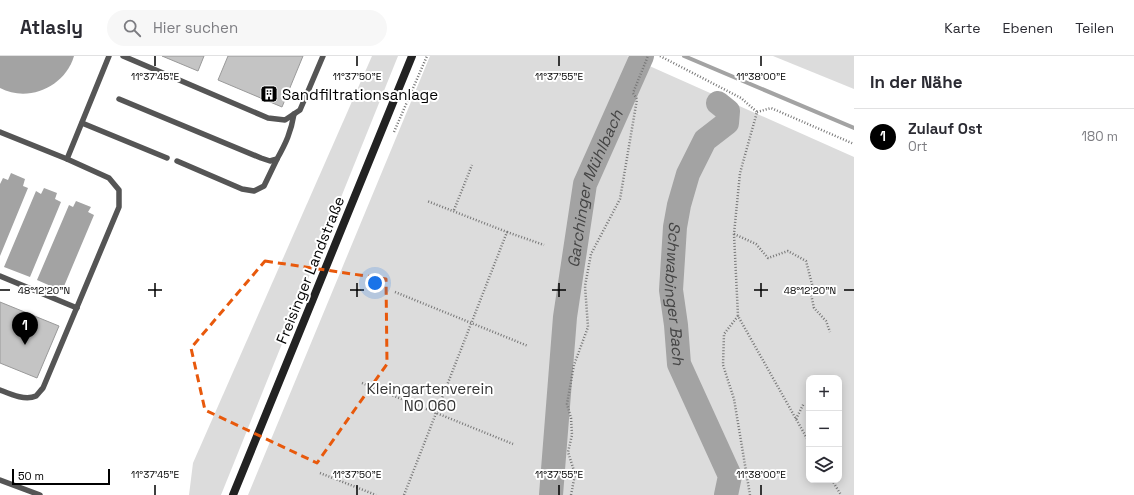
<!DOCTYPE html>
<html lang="de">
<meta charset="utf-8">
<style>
:root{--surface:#fff;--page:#f7f7f7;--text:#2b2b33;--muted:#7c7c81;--line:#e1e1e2;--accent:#000}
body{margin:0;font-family:"Space Grotesk",sans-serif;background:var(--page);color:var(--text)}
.controls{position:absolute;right:12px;bottom:12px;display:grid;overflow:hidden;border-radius:8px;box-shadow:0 2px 10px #0003}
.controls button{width:36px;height:36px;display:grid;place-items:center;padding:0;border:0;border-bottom:1px solid var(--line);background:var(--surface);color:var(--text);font:20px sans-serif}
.scale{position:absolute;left:12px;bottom:10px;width:98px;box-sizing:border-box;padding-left:4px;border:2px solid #000;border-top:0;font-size:11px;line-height:14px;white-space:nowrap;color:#000;-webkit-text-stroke:3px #fff;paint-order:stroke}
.you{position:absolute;left:375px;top:227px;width:14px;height:14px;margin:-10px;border:3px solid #fff;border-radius:50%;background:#1a73e8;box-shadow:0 0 0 6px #1a73e833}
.badge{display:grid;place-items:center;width:26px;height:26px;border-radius:50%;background:var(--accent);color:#fff;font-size:13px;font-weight:700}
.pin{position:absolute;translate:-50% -33px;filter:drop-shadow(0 1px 2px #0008)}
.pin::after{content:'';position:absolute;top:21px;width:14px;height:12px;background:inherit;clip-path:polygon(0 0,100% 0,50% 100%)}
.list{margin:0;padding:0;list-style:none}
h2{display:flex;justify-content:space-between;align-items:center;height:52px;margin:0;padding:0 16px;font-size:17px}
h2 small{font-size:13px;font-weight:400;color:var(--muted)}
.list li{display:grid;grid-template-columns:26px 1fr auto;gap:12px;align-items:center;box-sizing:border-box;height:56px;padding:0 16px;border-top:1px solid var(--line)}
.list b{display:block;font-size:15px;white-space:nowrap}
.list p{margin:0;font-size:13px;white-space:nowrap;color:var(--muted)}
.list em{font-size:13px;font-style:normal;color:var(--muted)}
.icon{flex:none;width:22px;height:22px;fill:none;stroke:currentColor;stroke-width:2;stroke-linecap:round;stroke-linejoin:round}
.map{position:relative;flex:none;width:854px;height:439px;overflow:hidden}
header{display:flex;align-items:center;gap:24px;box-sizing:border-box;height:56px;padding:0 20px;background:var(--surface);border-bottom:1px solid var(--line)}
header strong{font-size:19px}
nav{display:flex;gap:22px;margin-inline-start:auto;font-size:14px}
.search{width:280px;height:36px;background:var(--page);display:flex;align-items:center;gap:10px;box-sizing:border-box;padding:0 14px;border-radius:22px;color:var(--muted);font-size:15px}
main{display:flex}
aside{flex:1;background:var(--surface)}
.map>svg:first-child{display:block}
.green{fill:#dcdcdc;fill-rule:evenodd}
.water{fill:#a3a3a3}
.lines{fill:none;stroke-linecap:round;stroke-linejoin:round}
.stream{stroke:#a3a3a3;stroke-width:4}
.river{stroke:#a3a3a3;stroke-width:24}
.building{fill:#c4c4c4;stroke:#999}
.path{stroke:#777;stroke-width:2.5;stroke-dasharray:1 2;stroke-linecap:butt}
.lane{stroke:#555;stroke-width:5.5}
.secondary{stroke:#222;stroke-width:8}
.marked{fill:none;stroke:#e8590c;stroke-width:3;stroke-dasharray:8 5;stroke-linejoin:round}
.ticks{fill:none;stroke:#000;stroke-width:1.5}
.labels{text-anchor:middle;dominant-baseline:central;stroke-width:4;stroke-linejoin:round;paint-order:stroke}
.poi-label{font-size:15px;fill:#000;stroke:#fff;text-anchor:start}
.street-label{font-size:15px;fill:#000;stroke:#fff}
.park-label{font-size:15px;fill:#333;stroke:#fff}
.water-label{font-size:16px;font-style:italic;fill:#444;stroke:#fff}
.ticks-label{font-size:10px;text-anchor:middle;fill:#000;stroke:#fff;stroke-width:4;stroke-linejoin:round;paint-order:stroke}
</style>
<header>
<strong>Atlasly</strong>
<div class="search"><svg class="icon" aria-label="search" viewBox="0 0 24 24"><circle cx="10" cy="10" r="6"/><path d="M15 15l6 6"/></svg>Hier suchen</div>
<nav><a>Karte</a><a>Ebenen</a><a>Teilen</a></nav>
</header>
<main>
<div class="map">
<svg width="854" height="439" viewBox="0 0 854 439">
<rect width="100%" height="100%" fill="#fff"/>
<g class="green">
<polygon points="372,0 398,0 221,439 189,439 193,407"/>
<path d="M430,0h197l227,101v338h-606zM809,322h30v102h-30z"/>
<polygon points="773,0 854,0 854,33"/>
</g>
<g class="water">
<path d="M0,0h74c-9,31 -46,47 -74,32z"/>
<polygon points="11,117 25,123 23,130 28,132 0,200 0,128 3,122 8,124"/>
<polygon points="44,132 57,137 55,143 61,146 30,221 4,211 36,135 41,138"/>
<polygon points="76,145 91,151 88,156 94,159 62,235 37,224 69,149 73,151"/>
</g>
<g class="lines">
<polyline class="stream" points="684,0 854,72"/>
<g class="river">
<path id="s1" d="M718,47l10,8 -1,12 -22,17 -17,34 -9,31 -4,22 -4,63 5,35 3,39 51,112 -4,19"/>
<path id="s2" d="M551,439l14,-178 20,-133 57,-128"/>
</g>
</g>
<g class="building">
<polygon points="162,0 204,0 198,15"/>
<polygon points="228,0 303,0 282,51 218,24"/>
<polygon points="0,246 59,270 37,322 0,307"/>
</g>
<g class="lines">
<g class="path">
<polyline points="660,0 741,42 757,56 740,117 734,178 738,260 809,386"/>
<polyline points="757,56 771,52 854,88"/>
<polyline points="394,76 427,0"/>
<polyline points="454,154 472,109"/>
<polyline points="507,176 544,189"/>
<polyline points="734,178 756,188 768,202 788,195 806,205 813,232 811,238 814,252 826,265 830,276"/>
<polyline points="395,236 528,290"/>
<polyline points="738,260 724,278 723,309 734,343 750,439"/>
<polyline points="362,327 513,388"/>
<polyline points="796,363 804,347"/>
<polyline points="320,417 376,439"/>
<polyline points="832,424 841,439"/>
<polyline points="404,439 507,176 427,145"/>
<polyline points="571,439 575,418 568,396 572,379 571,362 567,348 574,309 588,271 585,230 591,198 620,143 637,43 633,37 648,0"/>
</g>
<g class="lane">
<polyline points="123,0 268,62 285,64 300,54 323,0"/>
<path d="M119,43l142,59 9,3 7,-2c9,-16 14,-27 17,-45"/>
<polyline points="82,67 167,102"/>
<path d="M0,76l67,27 42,19 10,12v17l-76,181c-2,2 -5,6 -7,8 -11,5 -26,-2 -36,-6"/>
<polyline points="67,103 109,0"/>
<polyline points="177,105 242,133 254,135 264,130 277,103"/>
<polyline points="0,220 77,252"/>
<polyline points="0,424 40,439"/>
</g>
<polyline class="secondary" points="233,439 412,0"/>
</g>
<path class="marked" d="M265,205l121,18 1,85 -70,99 -112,-53 -14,-62z"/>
<path class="ticks" d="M155,0v10M357,0v10M559,0v10M761,0v10M155,227v14M357,227v14M559,227v14M761,227v14M0,234h10M148,234h14M350,234h14M552,234h14M754,234h14M844,234h10M155,429v10M357,429v10M559,429v10M761,429v10"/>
<defs>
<g id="building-square" transform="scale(0.9)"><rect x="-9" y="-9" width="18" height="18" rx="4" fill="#000" stroke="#fff"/><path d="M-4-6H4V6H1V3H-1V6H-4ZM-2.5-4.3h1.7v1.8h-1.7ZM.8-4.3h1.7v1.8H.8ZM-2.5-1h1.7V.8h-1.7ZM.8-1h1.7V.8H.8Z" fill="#fff"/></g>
</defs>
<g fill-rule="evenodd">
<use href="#building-square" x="269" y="38"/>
</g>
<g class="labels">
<g class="poi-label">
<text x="282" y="38">Sandfiltrationsanlage</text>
</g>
<g class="street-label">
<text transform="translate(310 214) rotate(-68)">Freisinger Landstraße</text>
</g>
<g class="park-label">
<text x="430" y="332">Kleingartenverein<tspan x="430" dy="17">NO 060</tspan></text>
</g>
<g class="water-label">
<text stroke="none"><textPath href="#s2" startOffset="311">Garchinger Mühlbach</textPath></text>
<text stroke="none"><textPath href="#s1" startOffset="212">Schwabinger Bach</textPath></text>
</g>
</g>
<g class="ticks-label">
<text x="155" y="24">11°37'45"E</text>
<text x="357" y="24">11°37'50"E</text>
<text x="559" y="24">11°37'55"E</text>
<text x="761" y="24">11°38'00"E</text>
<text x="44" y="238">48°12'20"N</text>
<text x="810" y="238">48°12'20"N</text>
<text x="155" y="422">11°37'45"E</text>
<text x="357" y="422">11°37'50"E</text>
<text x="559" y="422">11°37'55"E</text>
<text x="761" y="422">11°38'00"E</text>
</g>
</svg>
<div class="controls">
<button>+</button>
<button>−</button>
<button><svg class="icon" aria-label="layers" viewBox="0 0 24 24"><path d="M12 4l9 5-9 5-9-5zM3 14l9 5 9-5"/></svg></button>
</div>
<div class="scale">50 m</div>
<div class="you"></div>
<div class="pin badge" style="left:25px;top:289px">1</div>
</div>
<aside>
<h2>In der Nähe<small></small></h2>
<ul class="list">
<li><span class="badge">1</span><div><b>Zulauf Ost</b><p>Ort</p></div><em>180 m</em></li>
</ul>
</aside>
</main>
